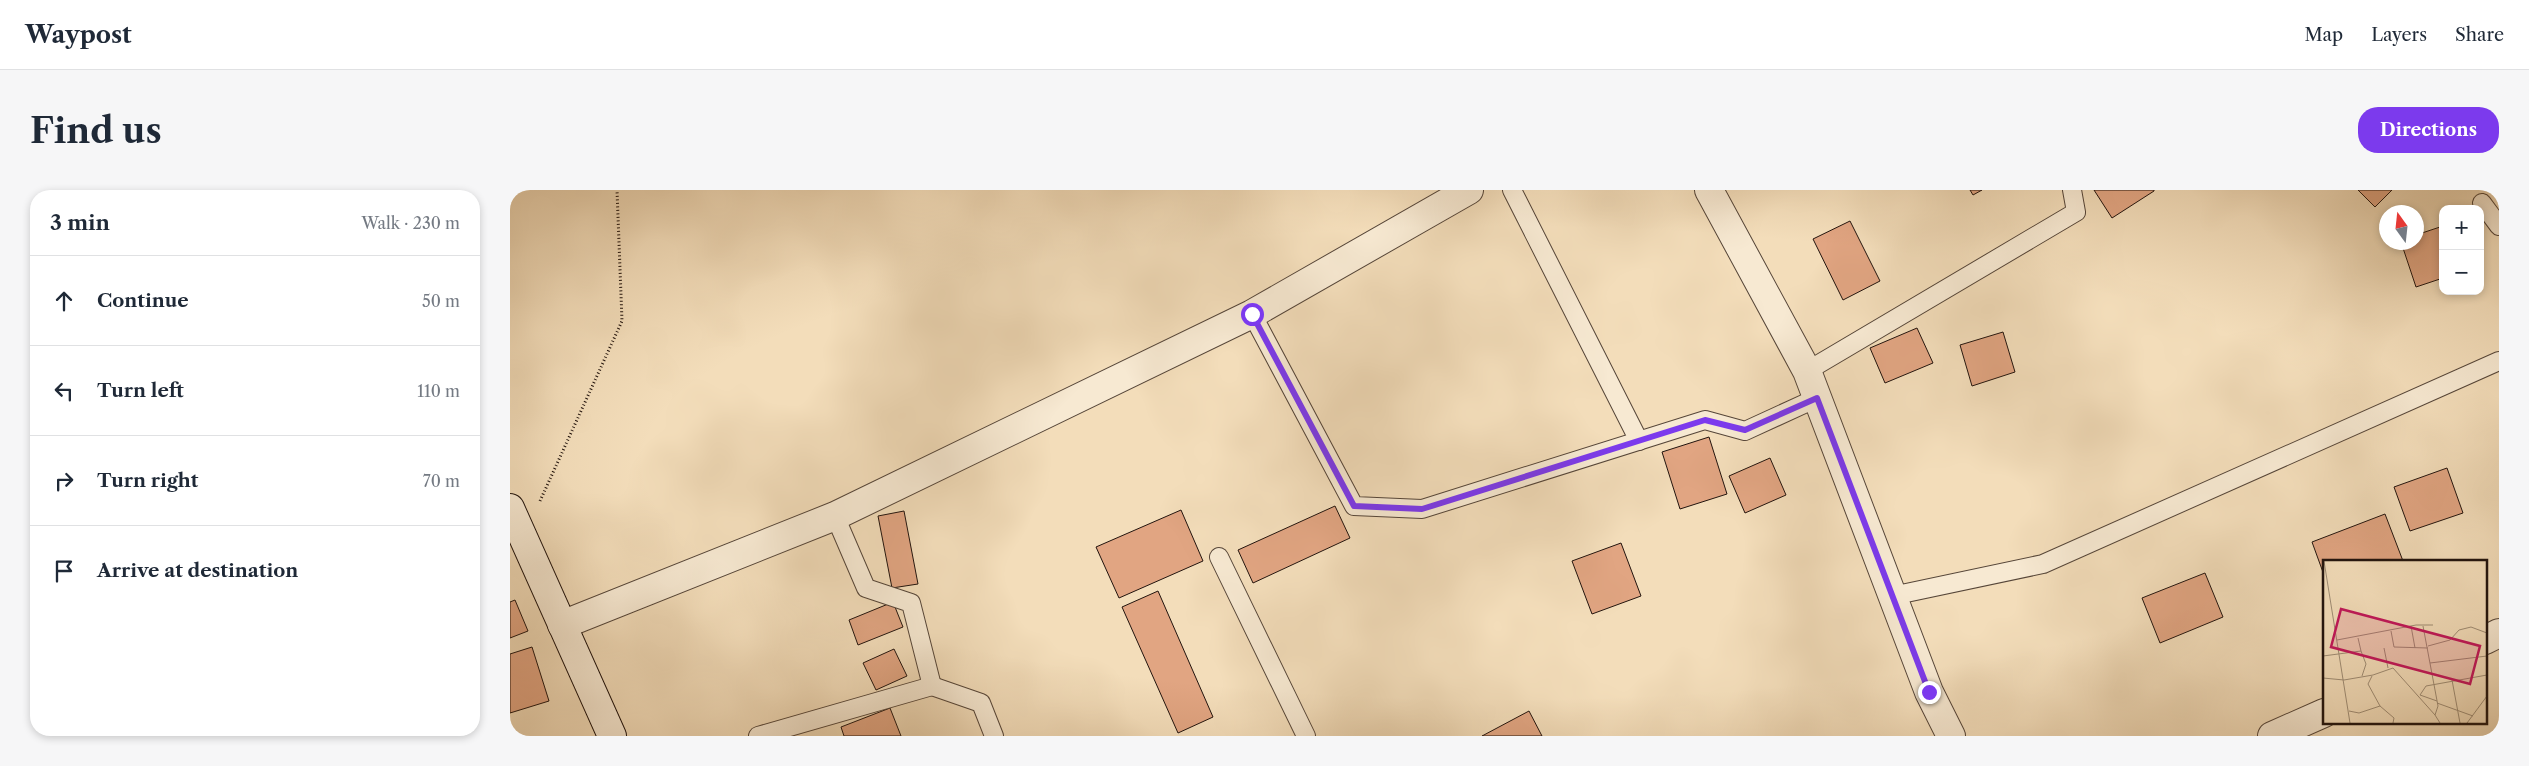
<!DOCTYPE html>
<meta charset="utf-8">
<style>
:root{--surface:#fff;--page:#f6f6f7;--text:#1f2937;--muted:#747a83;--line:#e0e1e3;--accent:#7c3aed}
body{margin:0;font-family:"Libre Caslon Text",serif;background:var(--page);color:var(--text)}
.controls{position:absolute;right:15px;top:15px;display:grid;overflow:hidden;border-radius:10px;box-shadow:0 2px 8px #0003}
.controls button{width:45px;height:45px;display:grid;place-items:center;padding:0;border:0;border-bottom:1px solid var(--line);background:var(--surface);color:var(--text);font:25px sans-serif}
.compass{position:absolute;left:1869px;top:15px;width:45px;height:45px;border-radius:50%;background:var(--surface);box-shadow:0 2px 8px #0003;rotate:345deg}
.stop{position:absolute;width:15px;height:15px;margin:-11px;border:4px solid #7c3aed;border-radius:50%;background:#fff}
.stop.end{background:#7c3aed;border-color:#fff;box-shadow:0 1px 5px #0008}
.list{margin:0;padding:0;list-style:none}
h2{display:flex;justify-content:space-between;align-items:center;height:65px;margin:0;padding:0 20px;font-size:21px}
h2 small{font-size:16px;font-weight:400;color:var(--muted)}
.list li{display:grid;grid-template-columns:32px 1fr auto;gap:15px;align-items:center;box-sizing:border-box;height:90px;padding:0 20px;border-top:1px solid var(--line)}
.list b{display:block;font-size:19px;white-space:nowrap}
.list em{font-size:16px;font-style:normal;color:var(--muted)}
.icon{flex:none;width:28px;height:28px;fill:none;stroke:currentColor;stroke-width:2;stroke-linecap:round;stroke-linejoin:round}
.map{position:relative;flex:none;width:1989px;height:546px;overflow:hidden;border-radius:20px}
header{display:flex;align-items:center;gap:30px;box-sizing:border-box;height:70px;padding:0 25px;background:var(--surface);border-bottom:1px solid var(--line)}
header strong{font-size:24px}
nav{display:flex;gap:28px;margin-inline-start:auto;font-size:18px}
.intro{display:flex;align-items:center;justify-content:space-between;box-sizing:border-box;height:120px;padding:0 30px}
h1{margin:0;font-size:35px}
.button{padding:12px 22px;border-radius:20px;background:var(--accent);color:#fff;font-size:18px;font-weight:700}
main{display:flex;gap:30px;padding:0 30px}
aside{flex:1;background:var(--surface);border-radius:20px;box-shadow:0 2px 8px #0003}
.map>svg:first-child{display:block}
.building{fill:#e1a582;stroke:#22140e}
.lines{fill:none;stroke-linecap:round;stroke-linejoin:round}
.service-casing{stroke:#564639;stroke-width:20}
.minor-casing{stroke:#564639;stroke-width:30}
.secondary-casing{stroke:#22140e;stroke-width:30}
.path{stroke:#22140e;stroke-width:3;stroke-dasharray:1 2.5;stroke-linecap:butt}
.service{stroke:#f7e9d2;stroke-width:18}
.minor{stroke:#f7e9d2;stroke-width:28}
.secondary{stroke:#f7e9d2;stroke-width:28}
.route{stroke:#7c3aed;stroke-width:6}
.inset-road{fill:none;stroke:#9f8d75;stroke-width:1}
.view{fill:#c2185b;fill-opacity:0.15;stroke:#c2185b;stroke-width:2.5}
.inset-edge{fill:none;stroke:#22140e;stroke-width:2.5}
</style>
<header>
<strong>Waypost</strong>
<nav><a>Map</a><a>Layers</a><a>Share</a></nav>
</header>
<div class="intro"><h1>Find us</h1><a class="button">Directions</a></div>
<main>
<aside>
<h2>3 min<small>Walk · 230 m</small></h2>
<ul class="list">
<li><svg class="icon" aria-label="ahead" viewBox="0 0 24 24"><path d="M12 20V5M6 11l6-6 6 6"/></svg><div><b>Continue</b></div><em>50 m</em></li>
<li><svg class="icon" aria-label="left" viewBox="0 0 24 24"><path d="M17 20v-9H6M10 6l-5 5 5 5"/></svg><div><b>Turn left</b></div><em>110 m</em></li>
<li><svg class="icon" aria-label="right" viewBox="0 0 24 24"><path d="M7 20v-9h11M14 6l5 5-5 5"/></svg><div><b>Turn right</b></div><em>70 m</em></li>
<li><svg class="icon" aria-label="arrive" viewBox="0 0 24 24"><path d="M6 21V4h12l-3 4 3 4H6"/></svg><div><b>Arrive at destination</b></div></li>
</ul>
</aside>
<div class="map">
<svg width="1989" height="546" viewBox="0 0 1989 546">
<rect width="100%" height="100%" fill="#f3ddba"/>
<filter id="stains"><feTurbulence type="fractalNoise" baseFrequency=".004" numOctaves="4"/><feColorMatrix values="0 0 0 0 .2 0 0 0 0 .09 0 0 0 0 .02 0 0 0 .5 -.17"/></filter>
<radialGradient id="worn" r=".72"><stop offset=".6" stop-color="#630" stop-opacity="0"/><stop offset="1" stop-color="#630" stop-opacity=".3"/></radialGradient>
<g class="building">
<polygon points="1460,0 1472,0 1463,5"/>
<polygon points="1584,0 1644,0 1644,1 1602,28"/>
<polygon points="1848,0 1882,0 1865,17"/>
<polygon points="1340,31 1370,91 1333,110 1303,49"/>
<polygon points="1933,36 1933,88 1906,97 1891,52 1906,52 1906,45"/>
<polygon points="1407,138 1423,173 1375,193 1360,158"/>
<polygon points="1493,142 1505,182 1462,196 1450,155"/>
<polygon points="1199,247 1217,304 1170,319 1152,262"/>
<polygon points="1260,268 1276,305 1235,323 1219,286"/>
<polygon points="1937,278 1953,323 1900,341 1884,297"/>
<polygon points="825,316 840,348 743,393 728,360"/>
<polygon points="671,320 693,371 609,408 586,357"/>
<polygon points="394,321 408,394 382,398 368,326"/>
<polygon points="1875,324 1893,371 1814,371 1814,385 1802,352"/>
<polygon points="1111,353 1131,406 1082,424 1062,371"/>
<polygon points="1695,383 1713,427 1650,453 1632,408"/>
<polygon points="648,401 703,527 668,543 612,417"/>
<polygon points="5,410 18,441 0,448 0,412"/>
<polygon points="383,412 393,437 348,455 339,430"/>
<polygon points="22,457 39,511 0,523 0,464"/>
<polygon points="384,459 397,486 366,500 353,473"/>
<polygon points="380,518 391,546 334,546 331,537"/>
<polygon points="1019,521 1032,546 972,546"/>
</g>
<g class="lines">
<g class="service-casing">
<g id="service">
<polyline points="1002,0 1129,251"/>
<polyline points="1972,13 1989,36"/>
<polyline points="742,124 844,316 912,319 1195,230 1235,241 1307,208"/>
<polyline points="1297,181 1566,22 1562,0"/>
<polyline points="709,367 796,546"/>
<polyline points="1382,406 1533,374 1989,171"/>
<polyline points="422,496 471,513 484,546"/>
<polyline points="248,546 422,496 401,413 356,398 325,326"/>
</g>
</g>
<g class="minor-casing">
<g id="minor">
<polyline points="1199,0 1297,181 1419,502 1441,546"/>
<polyline points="52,435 325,326 742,124 959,0"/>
<polyline points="1975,450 1989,443"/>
<polyline points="1762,546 1814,523"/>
</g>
</g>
<g class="secondary-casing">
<polyline id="secondary" points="0,318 102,546"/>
</g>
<polyline class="path" points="30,311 112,131 107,0"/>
<use href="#service" class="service"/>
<use href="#minor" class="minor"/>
<use href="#secondary" class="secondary"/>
</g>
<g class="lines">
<polyline class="route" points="742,124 844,316 912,319 1195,230 1235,240 1307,208 1419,502"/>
</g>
<g transform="translate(1813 370)">
<rect width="164" height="164" fill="#f3ddba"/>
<path class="inset-road" d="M1,1l26,162M88,66l4,22M100,66l15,80 -3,9 5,8M68,71l3,16 34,1M14,80l79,-15h17M105,86l22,-6 9,-10 12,-3 16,6M61,88l4,20M38,91l5,13 -4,12M0,96l38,-5 -3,-13M107,103l57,-7M49,116l-4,8 12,22M0,118l21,2 29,-5 20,-7 42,47M129,120l8,43M114,141l-17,-6 6,-9 61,-11M114,143l36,13M26,151l10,2 21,-7 14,12 -1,5M144,163l20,-27"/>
<path class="view" d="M18,49l139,37 -10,38 -139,-37z"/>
<rect width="164" height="164" class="inset-edge"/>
</g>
<rect width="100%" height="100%" filter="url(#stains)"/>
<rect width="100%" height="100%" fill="url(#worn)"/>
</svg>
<div class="controls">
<button>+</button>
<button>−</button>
</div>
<svg class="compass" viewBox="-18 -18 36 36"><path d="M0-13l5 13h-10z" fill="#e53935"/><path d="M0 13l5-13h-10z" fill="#747a83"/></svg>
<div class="stop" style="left:742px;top:124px"></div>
<div class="stop end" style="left:1419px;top:502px"></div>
</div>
</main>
